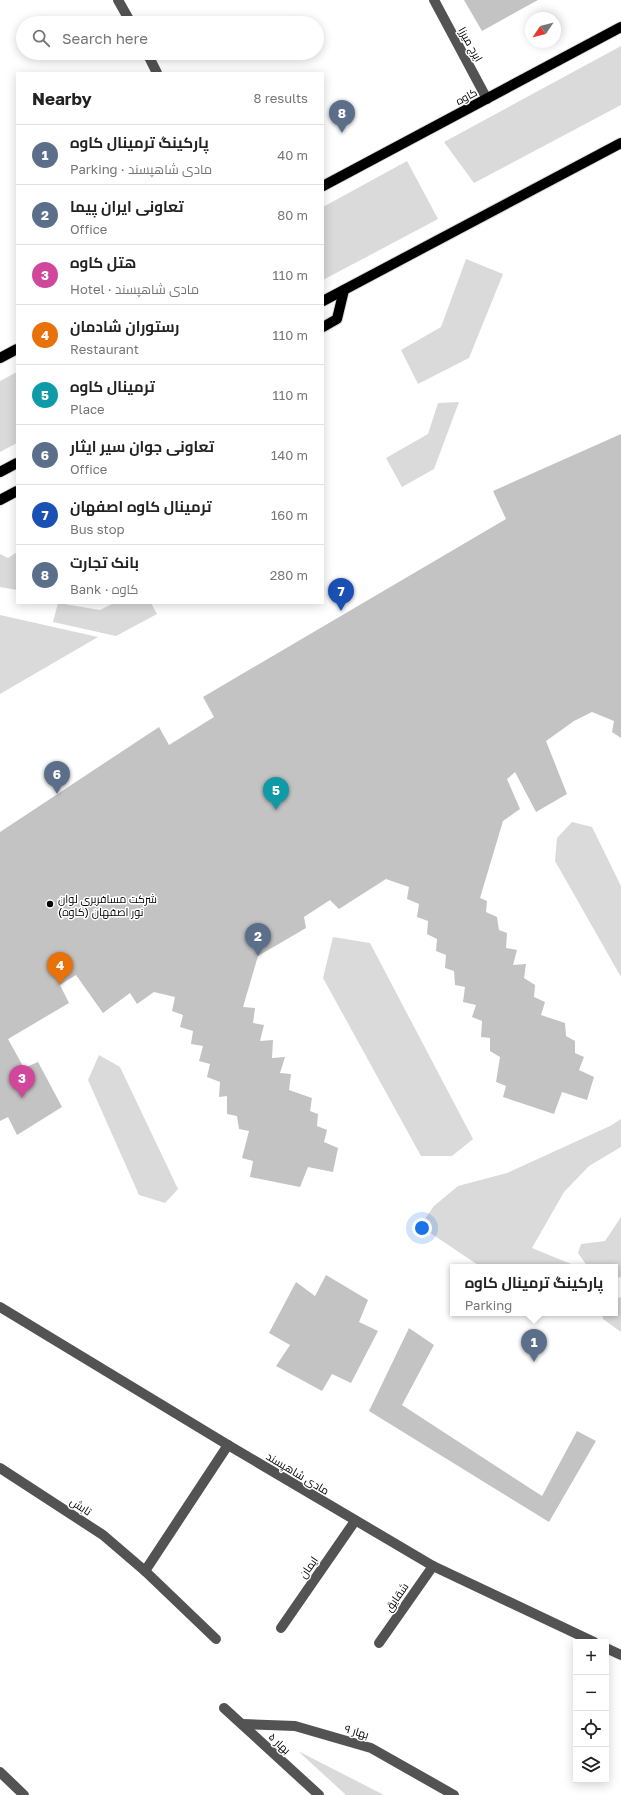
<!DOCTYPE html>
<meta charset="utf-8">
<style>
:root{--surface:#fff;--page:#f6f6f6;--text:#222;--muted:#767676;--line:#e0e0e0;--accent:#0b8043}
body{margin:0;font-family:"Golos Text",Cairo,sans-serif;background:var(--page);color:var(--text)}
.controls{position:absolute;right:12px;bottom:12px;display:grid;overflow:hidden;border-radius:0px;box-shadow:0 2px 10px #0003}
.controls button{width:36px;height:36px;display:grid;place-items:center;padding:0;border:0;border-bottom:1px solid var(--line);background:var(--surface);color:var(--text);font:20px sans-serif}
.compass{position:absolute;left:525px;top:12px;width:36px;height:36px;border-radius:50%;background:var(--surface);box-shadow:0 2px 10px #0003;rotate:235deg}
.you{position:absolute;left:422px;top:1228px;width:14px;height:14px;margin:-10px;border:3px solid #fff;border-radius:50%;background:#1a73e8;box-shadow:0 0 0 6px #1a73e833}
.badge{display:grid;place-items:center;width:26px;height:26px;border-radius:50%;background:var(--accent);color:#fff;font-size:13px;font-weight:700}
.pin{position:absolute;translate:-50% -33px;filter:drop-shadow(0 1px 2px #0008)}
.pin::after{content:'';position:absolute;top:21px;width:14px;height:12px;background:inherit;clip-path:polygon(0 0,100% 0,50% 100%)}
.popup{position:absolute;left:450px;top:1264px;width:168px;height:52px;box-sizing:border-box;display:grid;place-content:center;border-radius:0px;background:var(--surface);filter:drop-shadow(0 1px 3px #0005);font-size:13px;white-space:nowrap;color:var(--muted)}
.popup b{font-size:15px;color:var(--text)}
.popup::after{content:'';position:absolute;left:50%;top:100%;margin-left:-8px;border:8px solid transparent;border-top-color:var(--surface)}
.list{margin:0;padding:0;list-style:none}
h2{display:flex;justify-content:space-between;align-items:center;height:52px;margin:0;padding:0 16px;font-size:17px}
h2 small{font-size:13px;font-weight:400;color:var(--muted)}
.list li{display:grid;grid-template-columns:26px 1fr auto;gap:12px;align-items:center;box-sizing:border-box;height:60px;padding:0 16px;border-top:1px solid var(--line)}
.list b{display:block;font-size:15px;white-space:nowrap}
.list p{margin:0;font-size:13px;white-space:nowrap;color:var(--muted)}
.list em{font-size:13px;font-style:normal;color:var(--muted)}
.icon{flex:none;width:22px;height:22px;fill:none;stroke:currentColor;stroke-width:2;stroke-linecap:round;stroke-linejoin:round}
.map{position:relative;flex:none;width:621px;height:1795px;overflow:hidden}
.search{position:absolute;background:var(--surface);box-shadow:0 2px 10px #0003;left:16px;top:16px;width:308px;height:44px;display:flex;align-items:center;gap:10px;box-sizing:border-box;padding:0 14px;border-radius:22px;color:var(--muted);font-size:15px}
.panel{position:absolute;background:var(--surface);box-shadow:0 2px 10px #0003;left:16px;top:72px;width:308px;height:532px;border-radius:0px}
.map>svg:first-child{display:block}
.green{fill:#dadada}
.building{fill:#c3c3c3}
.lines{fill:none;stroke-linecap:round;stroke-linejoin:round}
.major-casing{stroke:#dbdbdb;stroke-width:12}
.minor{stroke:#535353;stroke-width:10}
.major{stroke:#000;stroke-width:10}
.poi-dot{fill:#000;stroke:#fff;stroke-width:1.5}
.labels{text-anchor:middle;dominant-baseline:central;stroke-width:3;stroke-linejoin:round;paint-order:stroke}
.street-label{font-size:11px;fill:#000;stroke:#fff}
.poi-label{font-size:11px;fill:#000;stroke:#fff;text-anchor:start}
</style>
<div class="map">
<svg width="621" height="1795" viewBox="0 0 621 1795">
<rect width="100%" height="100%" fill="#fff"/>
<g class="green">
<polygon points="621,46 621,105 474,183 444,142"/>
<polygon points="407,161 438,219 323,280 323,207"/>
<polygon points="466,259 503,274 469,358 418,384 401,350 441,327"/>
<polygon points="17,372 17,443 0,452 0,381"/>
<polygon points="459,402 434,469 402,487 386,458 428,434 438,403"/>
<polygon points="17,552 17,590 0,587 0,554 8,558"/>
<polygon points="58,603 100,610 114,603 151,603 157,614 116,636 53,622"/>
<polygon points="0,615 98,637 0,694"/>
<polygon points="572,822 592,827 621,886 621,977 555,861 557,838"/>
<polygon points="333,937 370,943 473,1139 452,1156 421,1156 323,978"/>
<polygon points="99,1055 120,1067 178,1189 165,1203 139,1195 88,1080"/>
<polygon points="621,1119 621,1147 589,1166 564,1192 532,1248 571,1264 571,1267 481,1267 420,1226 434,1206 458,1186 507,1173 610,1126"/>
<polygon points="621,1217 621,1277 615,1278 615,1267 588,1267 578,1253 581,1244 605,1241"/>
<polygon points="621,1297 621,1332 603,1319 602,1313 615,1313 615,1299"/>
<polygon points="298,1751 384,1795 346,1795"/>
</g>
<g class="building">
<polygon points="464,0 538,0 482,31"/>
<polygon points="621,434 621,738 612,732 614,721 592,712 574,721 546,741 567,794 536,812 515,772 507,779 520,809 503,821 480,898 487,901 486,912 497,917 499,930 507,933 506,948 517,950 513,965 526,964 524,978 535,985 534,997 545,1002 541,1015 565,1023 566,1036 575,1041 575,1053 584,1057 579,1070 594,1077 587,1100 562,1092 554,1114 503,1097 506,1086 496,1082 500,1057 490,1051 490,1038 481,1037 482,1021 472,1017 476,1005 463,1002 465,987 455,985 454,971 445,968 446,955 436,951 437,939 427,934 428,921 417,917 419,904 407,899 409,887 386,879 339,909 330,900 304,917 306,928 258,956 243,1007 255,1008 253,1023 264,1025 260,1041 273,1040 272,1058 285,1057 280,1073 291,1074 289,1090 312,1098 310,1111 318,1114 317,1126 327,1130 324,1142 338,1148 333,1172 308,1167 300,1187 250,1177 253,1161 242,1158 249,1131 239,1129 237,1116 227,1114 227,1096 219,1097 220,1082 207,1077 210,1064 199,1061 203,1046 191,1044 193,1031 180,1027 183,1015 172,1011 175,997 154,992 137,1004 130,993 103,1013 76,975 60,985 69,1003 8,1039 24,1068 38,1062 62,1107 17,1135 8,1117 0,1121 0,832 159,727 169,745 214,717 203,697 506,519 493,491"/>
<polygon points="326,1275 368,1300 359,1322 378,1331 351,1383 332,1374 322,1391 276,1366 290,1345 269,1333 296,1282 315,1296"/>
<polygon points="409,1328 434,1345 402,1405 542,1496 577,1431 596,1441 549,1522 369,1411"/>
</g>
<g class="lines">
<g class="major-casing">
<g id="major">
<polyline points="323,186 621,27"/>
<polyline points="323,301 621,143"/>
<polyline points="323,327 337,319 344,290"/>
<polyline points="0,358 17,349"/>
<polyline points="0,472 17,463"/>
<polyline points="0,500 17,491"/>
</g>
</g>
<g class="minor">
<polyline points="118,0 131,23"/>
<polyline points="434,0 487,99"/>
<polyline points="147,53 157,73"/>
<polyline points="0,1307 228,1445 433,1566 594,1642"/>
<polyline points="0,1468 103,1535 145,1571 216,1639"/>
<polyline points="145,1571 228,1445"/>
<polyline points="281,1628 355,1521"/>
<polyline points="379,1643 433,1566"/>
<polyline points="606,1648 621,1655"/>
<polyline points="224,1708 319,1795"/>
<polyline points="242,1724 295,1726 371,1748 454,1795"/>
<polyline points="0,1772 24,1795"/>
</g>
<use href="#major" class="major"/>
</g>
<circle class="poi-dot" cx="50" cy="904" r="4"/>
<g class="labels">
<g class="street-label">
<text transform="translate(471 44) rotate(61)">ایرج میرزا</text>
<text transform="translate(466 96) rotate(-28)">کاوه</text>
<text transform="translate(298 1473) rotate(31)">مادی شاهپسند</text>
<text transform="translate(81 1506) rotate(33)">تابش</text>
<text transform="translate(308 1567) rotate(-55)">ایمان</text>
<text transform="translate(396 1597) rotate(-55)">شقایق</text>
<text transform="translate(357 1731) rotate(16)">بهار ۹</text>
<text transform="translate(280 1743) rotate(43)">بهار ۵</text>
</g>
<g class="poi-label">
<text x="58" y="898">شرکت مسافربری لوان<tspan x="58" dy="13">نور اصفهان (کاوه)</tspan></text>
</g>
</g>
</svg>
<div class="controls">
<button>+</button>
<button>−</button>
<button><svg class="icon" aria-label="locate" viewBox="0 0 24 24"><circle cx="12" cy="12" r="6"/><path d="M12 2v4M12 18v4M2 12h4M18 12h4"/></svg></button>
<button><svg class="icon" aria-label="layers" viewBox="0 0 24 24"><path d="M12 4l9 5-9 5-9-5zM3 14l9 5 9-5"/></svg></button>
</div>
<svg class="compass" viewBox="-18 -18 36 36"><path d="M0-13l5 13h-10z" fill="#e53935"/><path d="M0 13l5-13h-10z" fill="#767676"/></svg>
<div class="you"></div>
<div class="pin badge" style="left:534px;top:1362px;background:#5c6f8a">1</div>
<div class="popup"><b>پارکینگ ترمینال کاوه</b>Parking</div>
<div class="pin badge" style="left:258px;top:956px;background:#5c6f8a">2</div>
<div class="pin badge" style="left:22px;top:1098px;background:#d1479c">3</div>
<div class="pin badge" style="left:60px;top:985px;background:#e8710a">4</div>
<div class="pin badge" style="left:276px;top:810px;background:#0f9aa8">5</div>
<div class="pin badge" style="left:57px;top:794px;background:#5c6f8a">6</div>
<div class="pin badge" style="left:341px;top:611px;background:#1a4fb4">7</div>
<div class="pin badge" style="left:342px;top:133px;background:#5c6f8a">8</div>
<div class="search"><svg class="icon" aria-label="search" viewBox="0 0 24 24"><circle cx="10" cy="10" r="6"/><path d="M15 15l6 6"/></svg>Search here</div>
<section class="panel">
<h2>Nearby<small>8 results</small></h2>
<ul class="list">
<li><span class="badge" style="background:#5c6f8a">1</span><div><b>پارکینگ ترمینال کاوه</b><p>Parking · مادی شاهپسند</p></div><em>40 m</em></li>
<li><span class="badge" style="background:#5c6f8a">2</span><div><b>تعاونی ایران پیما</b><p>Office</p></div><em>80 m</em></li>
<li><span class="badge" style="background:#d1479c">3</span><div><b>هتل کاوه</b><p>Hotel · مادی شاهپسند</p></div><em>110 m</em></li>
<li><span class="badge" style="background:#e8710a">4</span><div><b>رستوران شادمان</b><p>Restaurant</p></div><em>110 m</em></li>
<li><span class="badge" style="background:#0f9aa8">5</span><div><b>ترمینال کاوه</b><p>Place</p></div><em>110 m</em></li>
<li><span class="badge" style="background:#5c6f8a">6</span><div><b>تعاونی جوان سیر ایثار</b><p>Office</p></div><em>140 m</em></li>
<li><span class="badge" style="background:#1a4fb4">7</span><div><b>ترمینال کاوه اصفهان</b><p>Bus stop</p></div><em>160 m</em></li>
<li><span class="badge" style="background:#5c6f8a">8</span><div><b>بانک تجارت</b><p>Bank · کاوه</p></div><em>280 m</em></li>
</ul>
</section>
</div>
